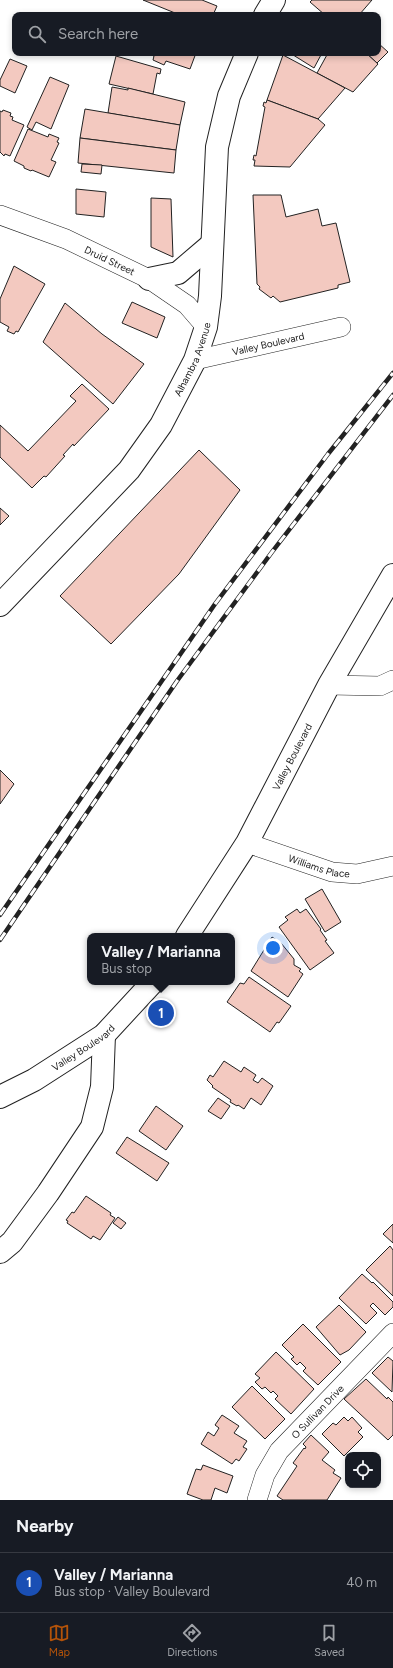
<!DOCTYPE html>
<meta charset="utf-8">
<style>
:root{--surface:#171b24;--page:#242831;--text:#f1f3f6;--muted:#9ea1a6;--line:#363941;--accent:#b45309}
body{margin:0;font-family:Figtree,sans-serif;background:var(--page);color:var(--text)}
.controls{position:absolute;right:12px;bottom:12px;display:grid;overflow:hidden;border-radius:8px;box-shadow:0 2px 6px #0003}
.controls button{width:36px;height:36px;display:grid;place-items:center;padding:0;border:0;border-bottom:1px solid var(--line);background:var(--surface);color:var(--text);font:20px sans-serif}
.you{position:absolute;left:273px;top:948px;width:14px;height:14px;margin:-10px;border:3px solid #fff;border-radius:50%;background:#1a73e8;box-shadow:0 0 0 6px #1a73e833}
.badge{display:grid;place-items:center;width:26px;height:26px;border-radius:50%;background:var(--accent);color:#fff;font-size:13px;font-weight:700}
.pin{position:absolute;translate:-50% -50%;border:2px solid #fff;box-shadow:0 1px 4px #0006}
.popup{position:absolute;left:87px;top:933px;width:148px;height:52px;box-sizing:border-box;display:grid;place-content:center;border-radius:8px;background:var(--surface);filter:drop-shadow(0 1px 3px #0005);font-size:13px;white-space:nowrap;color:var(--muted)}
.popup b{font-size:15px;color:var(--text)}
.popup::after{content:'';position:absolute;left:50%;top:100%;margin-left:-8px;border:8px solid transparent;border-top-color:var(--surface)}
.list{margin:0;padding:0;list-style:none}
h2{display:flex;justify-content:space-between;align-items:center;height:52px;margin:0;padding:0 16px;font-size:17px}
h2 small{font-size:13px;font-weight:400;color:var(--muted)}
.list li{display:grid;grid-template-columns:26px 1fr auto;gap:12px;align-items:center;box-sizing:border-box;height:60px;padding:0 16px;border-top:1px solid var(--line)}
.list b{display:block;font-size:15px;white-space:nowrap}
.list p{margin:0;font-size:13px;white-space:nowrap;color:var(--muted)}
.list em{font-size:13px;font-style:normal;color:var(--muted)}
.icon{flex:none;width:22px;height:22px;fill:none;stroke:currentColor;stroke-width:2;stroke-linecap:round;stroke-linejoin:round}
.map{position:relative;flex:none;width:393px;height:1500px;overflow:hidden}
.search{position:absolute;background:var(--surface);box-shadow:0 2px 6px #0003;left:12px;right:12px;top:12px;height:44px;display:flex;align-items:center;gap:10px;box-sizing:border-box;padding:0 14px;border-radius:8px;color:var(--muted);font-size:15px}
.sheet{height:112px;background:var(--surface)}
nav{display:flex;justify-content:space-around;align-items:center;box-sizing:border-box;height:56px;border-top:1px solid var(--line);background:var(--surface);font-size:11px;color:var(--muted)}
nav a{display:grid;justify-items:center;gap:2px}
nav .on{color:var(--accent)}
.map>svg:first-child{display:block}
.building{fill:#f3c9c0;stroke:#222}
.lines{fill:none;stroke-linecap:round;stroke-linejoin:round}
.street-casing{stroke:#222;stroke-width:20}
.secondary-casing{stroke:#222;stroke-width:24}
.primary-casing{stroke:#222;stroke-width:24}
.street{stroke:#fff;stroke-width:19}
.secondary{stroke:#fff;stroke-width:22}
.primary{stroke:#fff;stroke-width:22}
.rail-casing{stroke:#222;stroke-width:4.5}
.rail{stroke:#fff;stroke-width:3;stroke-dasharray:9;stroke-linecap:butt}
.labels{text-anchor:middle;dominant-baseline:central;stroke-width:3;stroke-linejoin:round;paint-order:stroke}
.street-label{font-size:10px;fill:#222;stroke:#fff}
</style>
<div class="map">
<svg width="393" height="1500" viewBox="0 0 393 1500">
<rect width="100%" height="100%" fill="#fff"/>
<g class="building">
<polygon points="143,0 202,0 217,6 213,15 180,15"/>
<polygon points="312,0 372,0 359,15 325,15 310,2"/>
<polygon points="378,43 388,52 377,63 366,53 378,53"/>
<polygon points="145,53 196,53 190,69 166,61 164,65 153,60 154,56"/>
<polygon points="290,53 322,53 314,68"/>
<polygon points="328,53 366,53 378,64 353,92 317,73"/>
<polygon points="283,55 345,88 318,119 267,100"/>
<polygon points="116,56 161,69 160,74 157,73 153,94 109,84"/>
<polygon points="10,59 27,66 15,93 0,86 0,80"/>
<polygon points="50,77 69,85 51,129 36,122 32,130 27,127"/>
<polygon points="112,87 128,90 128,88 185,102 180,125 108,113"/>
<polygon points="267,100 318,119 325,125 290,167 254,166 255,160 253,160 254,155 256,156 265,107 263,106 264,102 266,103"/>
<polygon points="85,109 180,125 176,150 80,138"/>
<polygon points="3,110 11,113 10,116 13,117 12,120 24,125 10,156 5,154 4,156 0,152 0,111 2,112"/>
<polygon points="28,129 48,137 49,134 59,138 57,142 59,143 51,160 56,162 49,177 32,170 31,171 24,168 24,166 14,161"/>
<polygon points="80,138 176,150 174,173 78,163"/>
<polygon points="82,164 102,165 101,174 81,172"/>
<polygon points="76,189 106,192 104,217 76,214"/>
<polygon points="253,195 281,195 286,217 318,209 322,226 336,223 350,282 338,285 338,288 280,302 273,296 271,298 259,289 260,287 257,284"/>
<polygon points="151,198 171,199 173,257 151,247"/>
<polygon points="14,266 45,284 18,332 16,331 14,334 7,331 9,327 0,322 0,299"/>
<polygon points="132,302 165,317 157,338 122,323"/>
<polygon points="65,303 102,334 144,364 113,404 43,342"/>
<polygon points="82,384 109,409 74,446 73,444 63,455 65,456 46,477 44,476 32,488 0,457 0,425 28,451 76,401 70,396"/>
<polygon points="199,450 240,490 179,574 111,644 60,596"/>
<polygon points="0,508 9,516 0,525"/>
<polygon points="0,770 14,784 0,804"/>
<polygon points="322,889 341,922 325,932 305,899"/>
<polygon points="297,909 300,913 306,909 321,929 320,930 327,940 325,941 334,953 310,970 279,927 288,920 285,917"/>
<polygon points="272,937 281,943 294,959 294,965 301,969 299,971 303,974 288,997 251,971"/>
<polygon points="249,977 291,1006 279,1023 277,1022 270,1032 227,1002 240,983 244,984"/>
<polygon points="224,1061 241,1072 244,1067 256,1075 253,1080 258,1083 262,1078 273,1086 261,1105 251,1098 244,1109 238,1105 237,1106 230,1102 231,1100 212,1087 213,1086 207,1080 210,1075 213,1077"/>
<polygon points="218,1098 230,1106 221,1119 208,1111"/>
<polygon points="156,1106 183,1126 166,1150 139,1131"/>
<polygon points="127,1137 169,1163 157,1181 116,1153"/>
<polygon points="86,1196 111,1213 110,1215 115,1218 100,1240 93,1236 91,1239 67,1223 68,1221 66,1220 72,1212 74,1213"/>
<polygon points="118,1217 126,1223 121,1229 113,1223"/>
<polygon points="393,1224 393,1243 383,1234"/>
<polygon points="390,1246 393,1250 393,1296 366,1270"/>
<polygon points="362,1274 372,1283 373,1282 393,1302 393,1307 385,1315 373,1303 370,1306 377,1313 366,1324 339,1298"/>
<polygon points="339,1305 366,1332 349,1350 340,1355 316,1327"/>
<polygon points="303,1324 341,1362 318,1385 303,1371 306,1368 300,1362 297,1365 291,1359 294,1357 282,1345"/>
<polygon points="276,1352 314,1389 291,1414 275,1399 278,1396 273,1391 271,1393 265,1387 262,1389 255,1382 260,1378 255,1374"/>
<polygon points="388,1357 393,1361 392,1392 372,1373"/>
<polygon points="366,1379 387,1399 388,1397 393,1402 393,1435 388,1440 344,1399"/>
<polygon points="252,1386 285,1419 265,1439 232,1407"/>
<polygon points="222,1415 239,1426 234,1433 247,1441 243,1447 247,1449 239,1461 236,1459 232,1464 201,1444 208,1432 214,1436 219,1428 215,1425"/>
<polygon points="344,1417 348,1421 352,1417 362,1428 358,1432 363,1437 344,1456 322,1434 333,1423 336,1425"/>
<polygon points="311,1435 329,1452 322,1460 335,1470 333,1473 341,1478 327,1500 283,1500 277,1496 297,1466 293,1463 304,1448 305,1449 306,1447 303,1444"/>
<polygon points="203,1465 233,1476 227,1493 215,1488 211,1500 203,1500 187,1494 196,1469 201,1470"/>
</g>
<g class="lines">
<g class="street-casing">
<g id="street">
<path id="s1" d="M0,215l66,24 83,40 38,26 19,22"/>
<path id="s2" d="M195,360l146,-33"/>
<polyline points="329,685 380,686 393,680"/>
<path id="s3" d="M247,843l85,29 25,2 36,-8"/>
<path id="s4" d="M257,1500l8,-25 14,-24 114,-118"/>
</g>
</g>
<g class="secondary-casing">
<g id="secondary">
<polyline points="265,15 274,0"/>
<polyline points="149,279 178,273 212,244"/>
<path id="s5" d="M0,605l129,-135 32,-45 34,-65 11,-33 4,-31 7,-149 12,-51 18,-43"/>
</g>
</g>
<g class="primary-casing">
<g id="primary">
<path id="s6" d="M187,936l60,-93 82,-158 64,-110"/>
<path id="s7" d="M0,1097l34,-17 70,-45 49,-53"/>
<polyline points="0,1252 12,1242 48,1193 92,1127 102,1087 104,1035"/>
</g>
</g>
<use href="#street" class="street"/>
<use href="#secondary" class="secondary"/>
<use href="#primary" class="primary"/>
<g class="rail-casing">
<g id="rail">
<polyline points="0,915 215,604 328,454 393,373"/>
<polyline points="0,940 177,681 272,552 393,395"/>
</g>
</g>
<use href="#rail" class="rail"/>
</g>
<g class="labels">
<g class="street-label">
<text stroke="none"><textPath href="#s1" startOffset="119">Druid Street</textPath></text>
<text stroke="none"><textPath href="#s2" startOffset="75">Valley Boulevard</textPath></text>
<text stroke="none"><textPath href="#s5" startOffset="315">Alhambra Avenue</textPath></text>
<text stroke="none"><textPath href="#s6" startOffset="208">Valley Boulevard</textPath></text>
<text stroke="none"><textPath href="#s3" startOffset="76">Williams Place</textPath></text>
<text stroke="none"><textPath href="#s7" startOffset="97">Valley Boulevard</textPath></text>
<text stroke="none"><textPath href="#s4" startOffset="109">O Sullivan Drive</textPath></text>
</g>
</g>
</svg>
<div class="controls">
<button><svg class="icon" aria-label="locate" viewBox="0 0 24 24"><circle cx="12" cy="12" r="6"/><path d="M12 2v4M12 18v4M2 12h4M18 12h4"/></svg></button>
</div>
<div class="you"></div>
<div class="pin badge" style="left:161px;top:1013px;background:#1a4fb4">1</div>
<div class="popup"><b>Valley / Marianna</b>Bus stop</div>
<div class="search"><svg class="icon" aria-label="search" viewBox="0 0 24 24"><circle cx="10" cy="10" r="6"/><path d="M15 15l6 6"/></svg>Search here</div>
</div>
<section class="sheet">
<h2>Nearby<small></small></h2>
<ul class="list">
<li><span class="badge" style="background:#1a4fb4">1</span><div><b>Valley / Marianna</b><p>Bus stop · Valley Boulevard</p></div><em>40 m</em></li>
</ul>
</section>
<nav>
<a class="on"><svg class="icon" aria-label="map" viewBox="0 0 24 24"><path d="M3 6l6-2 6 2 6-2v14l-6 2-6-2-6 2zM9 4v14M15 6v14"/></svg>Map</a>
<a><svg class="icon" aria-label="directions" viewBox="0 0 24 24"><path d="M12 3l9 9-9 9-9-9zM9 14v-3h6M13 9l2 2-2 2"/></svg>Directions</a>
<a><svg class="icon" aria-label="saved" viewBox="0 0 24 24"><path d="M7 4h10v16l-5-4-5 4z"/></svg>Saved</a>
</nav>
